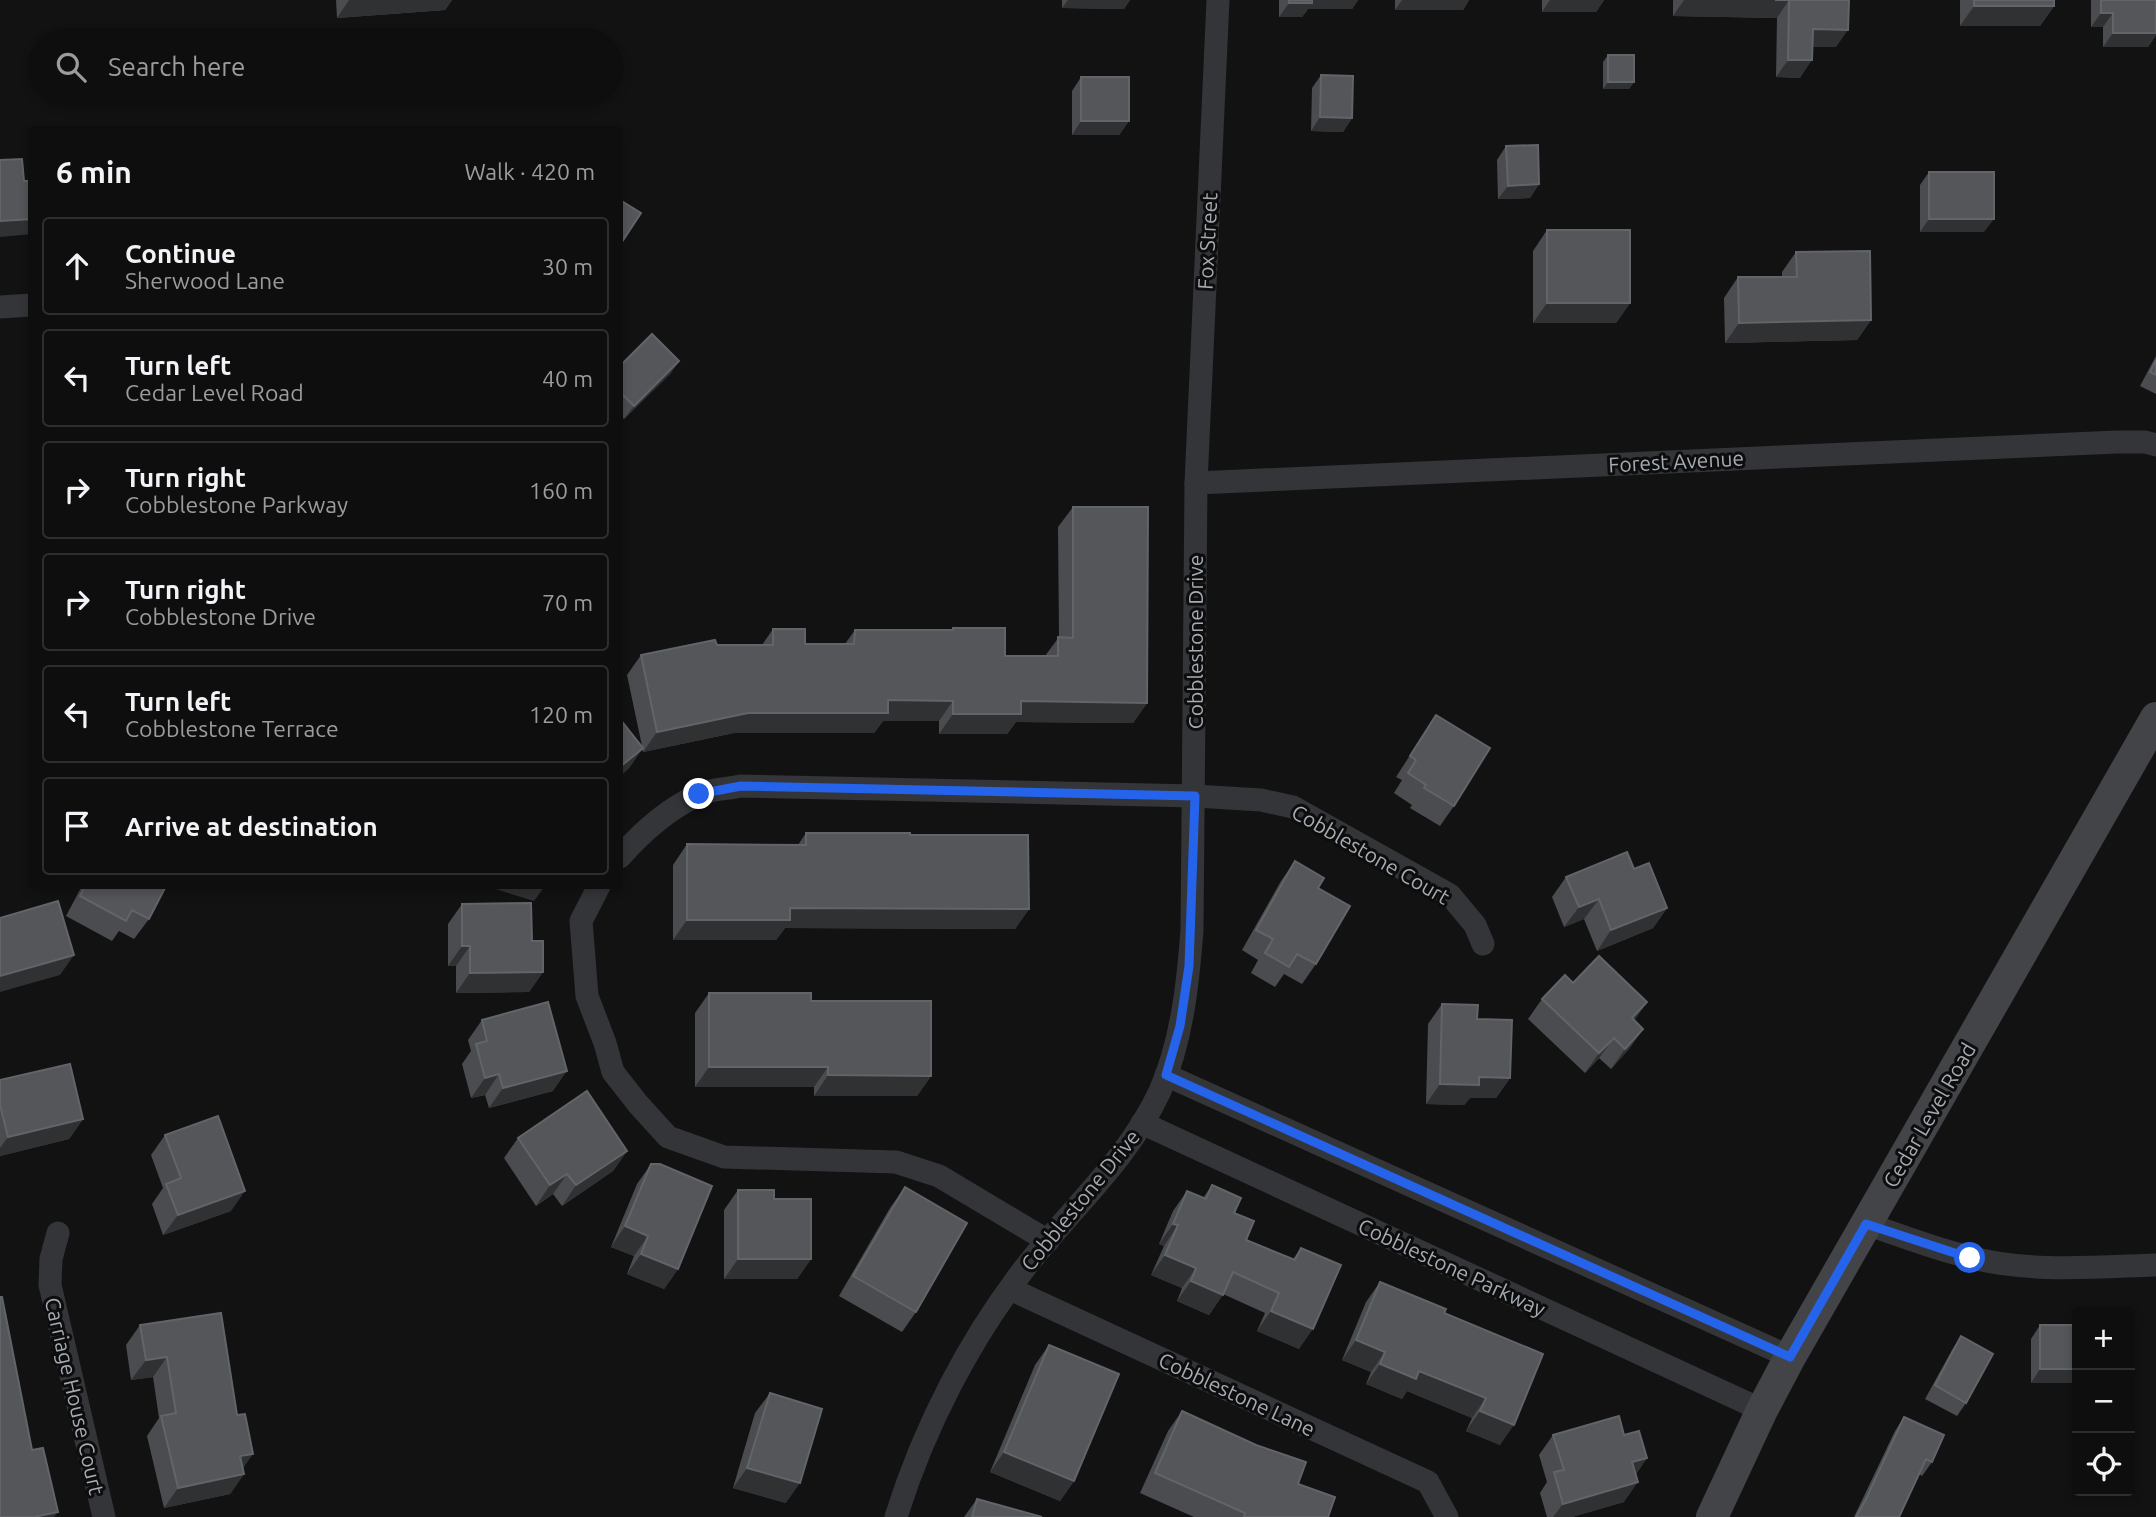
<!DOCTYPE html>
<meta charset="utf-8">
<style>
:root{--surface:#0e0e0e;--page:#171717;--text:#f1f3f6;--muted:#9b9c9e;--line:#2e2e2e}
body{margin:0;font-family:Ubuntu,sans-serif;background:var(--page);color:var(--text)}
.controls{position:absolute;right:21px;bottom:21px;display:grid;overflow:hidden;border-radius:7px;box-shadow:0 4px 10px #0003}
.controls button{width:63px;height:63px;display:grid;place-items:center;padding:0;border:0;border-bottom:2px solid var(--line);background:var(--surface);color:var(--text);font:35px sans-serif}
.stop{position:absolute;width:21px;height:21px;margin:-16px;border:5px solid #2563eb;border-radius:50%;background:#fff}
.stop.end{background:#2563eb;border-color:#fff;box-shadow:0 2px 7px #0008}
.list{margin:0;padding:0;list-style:none}
h2{display:flex;justify-content:space-between;align-items:center;height:91px;margin:0;padding:0 28px;font-size:30px}
h2 small{font-size:23px;font-weight:400;color:var(--muted)}
.list li{display:grid;grid-template-columns:46px 1fr auto;gap:21px;align-items:center;box-sizing:border-box;height:98px;margin:0 14px 14px;padding:0 14px;border:2px solid var(--line);border-radius:7px}
.list b{display:block;font-size:26px;white-space:nowrap}
.list p{margin:0;font-size:23px;white-space:nowrap;color:var(--muted)}
.list em{font-size:23px;font-style:normal;color:var(--muted)}
.icon{flex:none;width:38px;height:38px;fill:none;stroke:currentColor;stroke-width:2;stroke-linecap:round;stroke-linejoin:round}
.map{position:relative;flex:none;width:2156px;height:1517px;overflow:hidden}
.search{position:absolute;background:var(--surface);box-shadow:0 4px 10px #0003;left:28px;top:28px;width:595px;height:77px;display:flex;align-items:center;gap:18px;box-sizing:border-box;padding:0 24px;border-radius:38px;color:var(--muted);font-size:26px}
.panel{position:absolute;background:var(--surface);box-shadow:0 4px 10px #0003;left:28px;top:126px;width:595px;height:763px;border-radius:7px}
.map>svg:first-child{display:block}
.lines{fill:none;stroke-linecap:round;stroke-linejoin:round}
.street{stroke:#333538;stroke-width:23}
.secondary{stroke:#424448;stroke-width:32}
.wall{fill:#4b4c4f}
.shaded-wall{fill:#303133}
.building{fill:#54565a;stroke:#616468;stroke-width:2}
.route{stroke:#2563eb;stroke-width:9}
.labels{text-anchor:middle;dominant-baseline:central;stroke-width:6;stroke-linejoin:round;paint-order:stroke}
.street-label{font-size:21px;fill:#a5abb2;stroke:#0d0d0e}
</style>
<div class="map">
<svg width="2156" height="1517" viewBox="0 0 2156 1517">
<rect width="100%" height="100%" fill="#121213"/>
<g class="lines">
<g class="street">
<polyline points="0,307 32,305"/>
<polyline points="1196,483 2117,442 2145,442 2156,445"/>
<path d="M620,857c21,-24 48,-48 78,-62 12,-6 30,-6 43,-9l454,10 66,4 32,7 157,88 25,30 8,19"/>
<polyline points="599,886 581,921 587,996 605,1043 613,1072 638,1104 668,1137 724,1157 896,1162 939,1176 1048,1241"/>
<polyline points="1166,1075 1790,1357"/>
<polyline points="1142,1123 1762,1410"/>
<path d="M1866,1224c34,11 68,25 103,33 60,16 125,10 187,8"/>
<polyline points="58,1233 51,1259 50,1285 104,1517"/>
<polyline points="1010,1289 1428,1482 1447,1517"/>
<path d="M896,1517c28,-90 74,-179 132,-253 45,-57 101,-106 132,-173 22,-50 28,-108 32,-161l4,-447 22,-483"/>
</g>
<polyline class="secondary" points="1712,1517 1762,1410 1790,1357 2156,718"/>
</g>
<g class="wall">
<polygon points="336,0 452,0 445,10 337,18"/>
<polygon points="1062,0 1130,0 1124,9 1062,8"/>
<polygon points="1279,0 1358,0 1352,9 1308,9 1302,17 1279,17"/>
<polygon points="1395,0 1469,0 1463,10 1395,10"/>
<polygon points="1542,0 1604,0 1596,12 1542,12"/>
<polygon points="1673,0 1849,0 1836,47 1813,47 1800,78 1776,77 1777,18 1673,16"/>
<polygon points="1960,0 2054,0 2054,6 2040,26 1960,26"/>
<polygon points="2091,0 2156,0 2156,35 2148,47 2103,47 2103,27 2091,27"/>
<polygon points="1608,55 1634,82 1629,89 1603,89 1603,62"/>
<polygon points="1321,75 1352,118 1343,132 1311,131 1312,88"/>
<polygon points="1081,77 1129,121 1119,135 1072,135 1072,91"/>
<polygon points="1506,146 1539,184 1530,198 1498,199 1497,160"/>
<polygon points="1929,172 1984,232 1920,232 1920,185"/>
<polygon points="1547,230 1630,303 1616,323 1533,323 1533,251"/>
<polygon points="1796,252 1871,320 1857,340 1725,343 1724,298 1738,277 1782,277 1782,272"/>
<polygon points="2156,356 2156,394 2140,386"/>
<polygon points="679,361 670,374 624,419 620,415 620,366"/>
<polygon points="1073,507 1147,703 1133,723 1016,722 1007,734 939,734 939,721 883,721 874,733 734,733 643,752 642,749 629,768 620,776 620,719 642,746 627,675 641,655 717,645 762,645 773,629 805,644 845,644 855,630 952,630 953,628 1005,656 1045,656 1059,637 1058,527"/>
<polygon points="1436,715 1454,806 1440,826 1410,808 1412,805 1394,793 1402,780 1396,777"/>
<polygon points="806,833 910,835 1029,909 1015,929 785,928 776,940 673,940 673,865 687,844 798,845"/>
<polygon points="1295,861 1318,888 1316,964 1302,984 1284,974 1275,987 1251,973 1258,960 1242,950 1281,881"/>
<polygon points="1634,869 1667,908 1653,928 1597,951 1584,919 1564,927 1552,897 1566,877"/>
<polygon points="82,886 166,886 149,919 134,939 119,931 112,941 66,916"/>
<polygon points="462,904 532,941 543,972 529,992 456,993 456,966 448,966 448,924"/>
<polygon points="1573,983 1634,1020 1643,1029 1629,1049 1611,1069 1599,1058 1585,1073 1528,1019 1542,999"/>
<polygon points="709,993 811,1001 931,1076 917,1096 814,1096 814,1087 695,1087 695,1013"/>
<polygon points="1442,1004 1477,1019 1510,1078 1496,1098 1470,1098 1464,1105 1426,1104 1428,1024"/>
<polygon points="482,1020 553,1091 489,1108 485,1095 471,1098 462,1064 471,1051 468,1040"/>
<polygon points="0,1080 83,1119 69,1139 0,1156"/>
<polygon points="165,1135 231,1211 163,1235 152,1204 163,1188 151,1155"/>
<polygon points="518,1138 627,1151 613,1171 562,1206 553,1194 536,1206 504,1158"/>
<polygon points="651,1164 678,1269 664,1289 627,1274 634,1256 611,1247 637,1184"/>
<polygon points="1212,1185 1234,1213 1246,1240 1293,1259 1301,1248 1299,1349 1257,1331 1265,1313 1223,1294 1209,1315 1177,1301 1182,1288 1151,1275 1164,1246 1159,1244 1173,1211 1187,1191 1203,1198"/>
<polygon points="905,1187 916,1312 902,1332 839,1296 890,1208"/>
<polygon points="738,1190 774,1199 811,1259 797,1279 724,1279 724,1210"/>
<polygon points="1380,1282 1444,1313 1543,1354 1500,1445 1466,1431 1472,1418 1407,1391 1402,1399 1366,1384 1371,1372 1342,1360 1366,1302"/>
<polygon points="221,1313 244,1474 230,1494 164,1508 147,1436 159,1418 153,1377 131,1380 126,1345 140,1325"/>
<polygon points="2040,1325 2077,1383 2031,1383 2031,1339"/>
<polygon points="1961,1336 1966,1403 1957,1416 1925,1399 1952,1350"/>
<polygon points="1049,1345 1074,1481 1060,1501 990,1472 1035,1365"/>
<polygon points="770,1393 786,1503 733,1488 755,1413"/>
<polygon points="1182,1411 1298,1484 1328,1517 1194,1517 1140,1493 1168,1431"/>
<polygon points="1904,1417 1932,1462 1922,1476 1919,1474 1899,1517 1854,1517 1895,1431"/>
<polygon points="1553,1435 1624,1435 1647,1458 1636,1474 1624,1502 1572,1517 1547,1517 1540,1493 1547,1482 1539,1455"/>
<polygon points="977,1499 1042,1517 964,1517"/>
</g>
<g class="shaded-wall">
<polygon points="349,0 452,0 445,10 337,18"/>
<polygon points="1068,0 1130,0 1124,9 1062,8"/>
<polygon points="1309,0 1358,0 1352,9 1308,9 1302,17 1279,17 1289,3"/>
<polygon points="1402,0 1469,0 1463,10 1395,10"/>
<polygon points="1550,0 1604,0 1596,12 1542,12"/>
<polygon points="1684,0 1789,0 1777,18 1673,16"/>
<polygon points="1974,6 2054,6 2040,26 1960,26"/>
<polygon points="2101,13 2113,13 2103,27 2091,27"/>
<polygon points="1813,29 1848,30 1836,47 1801,47"/>
<polygon points="2113,33 2156,33 2156,35 2148,47 2103,47"/>
<polygon points="1788,60 1812,60 1800,78 1776,77"/>
<polygon points="1608,82 1634,82 1629,89 1603,89"/>
<polygon points="1320,117 1352,118 1343,132 1311,131"/>
<polygon points="1081,121 1129,121 1119,135 1072,135"/>
<polygon points="1539,184 1530,198 1498,199 1508,186"/>
<polygon points="32,219 32,234 0,237 0,221"/>
<polygon points="1929,219 1994,219 1984,232 1920,232"/>
<polygon points="1547,303 1630,303 1616,323 1533,323"/>
<polygon points="1871,320 1857,340 1725,343 1739,323"/>
<polygon points="679,361 670,374 624,419 634,406"/>
<polygon points="888,700 953,701 939,721 883,721 874,733 734,733 643,752 657,732 748,713"/>
<polygon points="1021,701 1147,703 1133,723 1016,722 1007,734 939,734 953,714"/>
<polygon points="643,748 629,768 620,776 620,767"/>
<polygon points="486,886 545,886 534,901"/>
<polygon points="1599,899 1584,919 1564,927 1579,907"/>
<polygon points="790,908 1029,909 1015,929 785,928 776,940 673,940 687,920"/>
<polygon points="1667,908 1653,928 1597,951 1611,930"/>
<polygon points="462,946 470,946 456,966 448,966"/>
<polygon points="74,955 60,975 0,992 0,976"/>
<polygon points="543,972 529,992 456,993 470,973"/>
<polygon points="1647,1002 1633,1023 1632,1018"/>
<polygon points="1643,1029 1629,1049 1611,1069 1625,1049"/>
<polygon points="1614,1038 1599,1058 1585,1073 1599,1053"/>
<polygon points="709,1067 828,1067 814,1087 695,1087"/>
<polygon points="567,1071 553,1091 489,1108 503,1088"/>
<polygon points="499,1074 485,1095 471,1098 485,1078"/>
<polygon points="828,1075 931,1076 917,1096 814,1096"/>
<polygon points="1479,1077 1510,1078 1496,1098 1470,1098 1464,1105 1426,1104 1440,1084"/>
<polygon points="83,1119 69,1139 0,1156 0,1148 8,1137"/>
<polygon points="627,1151 613,1171 562,1206 576,1185"/>
<polygon points="567,1174 553,1194 536,1206 550,1185"/>
<polygon points="245,1191 231,1211 163,1235 178,1215"/>
<polygon points="1173,1224 1178,1225 1164,1246 1159,1244"/>
<polygon points="625,1226 648,1236 634,1256 611,1247"/>
<polygon points="641,1254 678,1269 664,1289 627,1274"/>
<polygon points="1165,1255 1196,1268 1182,1288 1151,1275"/>
<polygon points="738,1259 811,1259 797,1279 724,1279"/>
<polygon points="1191,1281 1223,1295 1209,1315 1177,1301"/>
<polygon points="1271,1311 1313,1329 1299,1349 1257,1331"/>
<polygon points="1356,1340 1385,1352 1371,1372 1342,1360"/>
<polygon points="167,1357 153,1377 131,1380 146,1360"/>
<polygon points="1380,1364 1419,1371 1486,1398 1472,1418 1407,1391 1402,1399 1366,1384"/>
<polygon points="2040,1369 2077,1369 2077,1383 2031,1383"/>
<polygon points="1480,1411 1514,1425 1500,1445 1466,1431"/>
<polygon points="1004,1452 1074,1481 1060,1501 990,1472"/>
<polygon points="253,1454 239,1474 240,1456"/>
<polygon points="1647,1458 1633,1478 1632,1462"/>
<polygon points="747,1468 800,1483 786,1503 733,1488"/>
<polygon points="244,1474 230,1494 164,1508 178,1488"/>
<polygon points="1638,1482 1624,1502 1572,1517 1553,1517 1563,1504"/>
<polygon points="58,1512 54,1517 34,1517"/>
</g>
<g class="building">
<rect x="1289" y="0" width="23" height="3"/>
<polygon points="1775,0 1849,0 1848,30 1813,29 1812,60 1788,60 1789,0"/>
<rect x="1974" y="0" width="80" height="6"/>
<polygon points="2101,0 2156,0 2156,33 2113,33 2113,13 2101,13"/>
<rect x="1608" y="55" width="26" height="27"/>
<polygon points="1321,75 1353,76 1352,118 1320,117"/>
<rect x="1081" y="77" width="48" height="44"/>
<polygon points="1538,145 1539,184 1508,186 1506,146"/>
<polygon points="22,159 24,181 32,181 32,219 0,221 0,160"/>
<rect x="1929" y="172" width="65" height="47"/>
<polygon points="620,200 641,213 620,245"/>
<rect x="1547" y="230" width="83" height="73"/>
<polygon points="1870,251 1871,320 1739,323 1738,277 1797,277 1796,252"/>
<polygon points="652,334 679,361 634,406 620,392 620,366"/>
<polygon points="2156,360 2156,375 2150,372"/>
<polygon points="1073,507 1148,507 1147,703 1021,701 1021,714 953,714 953,701 888,700 888,713 748,713 657,732 641,655 715,640 717,645 773,645 773,629 805,629 805,644 854,644 855,630 953,630 953,628 1005,628 1005,656 1058,656 1058,637 1073,638"/>
<polygon points="1436,715 1490,748 1454,806 1424,788 1426,785 1408,773 1416,760 1410,756"/>
<polygon points="620,719 643,748 620,767"/>
<polygon points="806,833 910,833 910,835 1028,835 1029,909 790,908 790,920 687,920 687,844 806,845"/>
<polygon points="1627,852 1634,869 1649,863 1667,908 1611,930 1599,899 1579,907 1566,877"/>
<polygon points="1295,861 1324,878 1318,888 1350,906 1316,964 1297,954 1289,967 1265,953 1273,939 1256,930"/>
<polygon points="85,886 166,886 149,919 132,910 126,921 80,896"/>
<polygon points="58,901 74,955 0,976 0,918"/>
<polygon points="531,903 532,941 543,941 543,972 470,973 470,946 462,946 462,904"/>
<polygon points="1599,956 1647,1002 1632,1018 1643,1029 1625,1049 1614,1038 1599,1053 1542,999 1565,975 1573,983"/>
<polygon points="709,993 811,993 811,1001 931,1001 931,1076 828,1075 828,1067 709,1067"/>
<polygon points="548,1002 567,1071 503,1088 499,1074 485,1078 476,1044 487,1041 482,1020"/>
<polygon points="1442,1004 1478,1005 1477,1019 1512,1020 1510,1078 1479,1077 1479,1085 1440,1084"/>
<polygon points="70,1064 83,1119 8,1137 0,1105 0,1080"/>
<polygon points="587,1091 627,1151 576,1185 567,1174 550,1185 518,1138"/>
<polygon points="218,1116 245,1191 178,1215 166,1184 181,1178 165,1135"/>
<polygon points="651,1164 660,1164 712,1186 678,1269 641,1254 648,1236 625,1226"/>
<polygon points="1212,1185 1241,1198 1234,1213 1254,1221 1246,1240 1295,1260 1301,1248 1341,1265 1313,1329 1271,1311 1279,1293 1233,1272 1223,1295 1191,1281 1196,1268 1165,1255 1178,1225 1173,1224 1187,1191 1206,1199"/>
<polygon points="905,1187 967,1223 916,1312 853,1276"/>
<polygon points="738,1190 774,1190 774,1199 811,1199 811,1259 738,1259"/>
<polygon points="1380,1282 1446,1309 1444,1313 1543,1354 1514,1425 1480,1411 1486,1398 1419,1371 1416,1379 1380,1364 1385,1352 1356,1340"/>
<polygon points="0,1297 2,1297 32,1450 43,1448 58,1512 34,1517 0,1517"/>
<polygon points="221,1313 237,1415 245,1414 253,1454 240,1456 244,1474 178,1488 161,1416 176,1413 167,1357 146,1360 140,1325"/>
<rect x="2040" y="1325" width="37" height="44"/>
<polygon points="1961,1336 1993,1354 1966,1403 1935,1385"/>
<polygon points="1049,1345 1119,1374 1074,1481 1004,1452"/>
<polygon points="770,1393 822,1409 800,1483 747,1468"/>
<polygon points="1182,1411 1256,1445 1306,1462 1298,1484 1335,1497 1328,1517 1244,1517 1245,1513 1155,1473"/>
<polygon points="1619,1416 1624,1435 1639,1431 1647,1458 1632,1462 1638,1482 1563,1504 1554,1472 1564,1470 1553,1435"/>
<polygon points="1904,1417 1944,1435 1932,1462 1926,1459 1899,1517 1856,1517 1866,1499"/>
<polygon points="977,1499 1042,1517 972,1517"/>
</g>
<g class="lines">
<polyline class="route" points="699,794 741,786 1195,796 1189,966 1180,1026 1166,1075 1790,1357 1866,1224 1970,1258"/>
</g>
<g class="labels">
<g class="street-label">
<text transform="translate(1207 241) rotate(-87)">Fox Street</text>
<text transform="translate(1676 461) rotate(-3)">Forest Avenue</text>
<text transform="translate(1195 642) rotate(-90)">Cobblestone Drive</text>
<text transform="translate(1371 854) rotate(30)">Cobblestone Court</text>
<text transform="translate(1929 1115) rotate(-60)">Cedar Level Road</text>
<text transform="translate(1080 1200) rotate(-51)">Cobblestone Drive</text>
<text transform="translate(1452 1267) rotate(25)">Cobblestone Parkway</text>
<text transform="translate(1237 1394) rotate(25)">Cobblestone Lane</text>
<text transform="translate(75 1396) rotate(77)">Carriage House Court</text>
</g>
</g>
</svg>
<div class="controls">
<button>+</button>
<button>−</button>
<button><svg class="icon" aria-label="locate" viewBox="0 0 24 24"><circle cx="12" cy="12" r="6"/><path d="M12 2v4M12 18v4M2 12h4M18 12h4"/></svg></button>
</div>
<div class="stop" style="left:1970px;top:1258px"></div>
<div class="stop end" style="left:699px;top:794px"></div>
<div class="search"><svg class="icon" aria-label="search" viewBox="0 0 24 24"><circle cx="10" cy="10" r="6"/><path d="M15 15l6 6"/></svg>Search here</div>
<section class="panel">
<h2>6 min<small>Walk · 420 m</small></h2>
<ul class="list">
<li><svg class="icon" aria-label="ahead" viewBox="0 0 24 24"><path d="M12 20V5M6 11l6-6 6 6"/></svg><div><b>Continue</b><p>Sherwood Lane</p></div><em>30 m</em></li>
<li><svg class="icon" aria-label="left" viewBox="0 0 24 24"><path d="M17 20v-9H6M10 6l-5 5 5 5"/></svg><div><b>Turn left</b><p>Cedar Level Road</p></div><em>40 m</em></li>
<li><svg class="icon" aria-label="right" viewBox="0 0 24 24"><path d="M7 20v-9h11M14 6l5 5-5 5"/></svg><div><b>Turn right</b><p>Cobblestone Parkway</p></div><em>160 m</em></li>
<li><svg class="icon" aria-label="right" viewBox="0 0 24 24"><path d="M7 20v-9h11M14 6l5 5-5 5"/></svg><div><b>Turn right</b><p>Cobblestone Drive</p></div><em>70 m</em></li>
<li><svg class="icon" aria-label="left" viewBox="0 0 24 24"><path d="M17 20v-9H6M10 6l-5 5 5 5"/></svg><div><b>Turn left</b><p>Cobblestone Terrace</p></div><em>120 m</em></li>
<li><svg class="icon" aria-label="arrive" viewBox="0 0 24 24"><path d="M6 21V4h12l-3 4 3 4H6"/></svg><div><b>Arrive at destination</b></div></li>
</ul>
</section>
</div>
